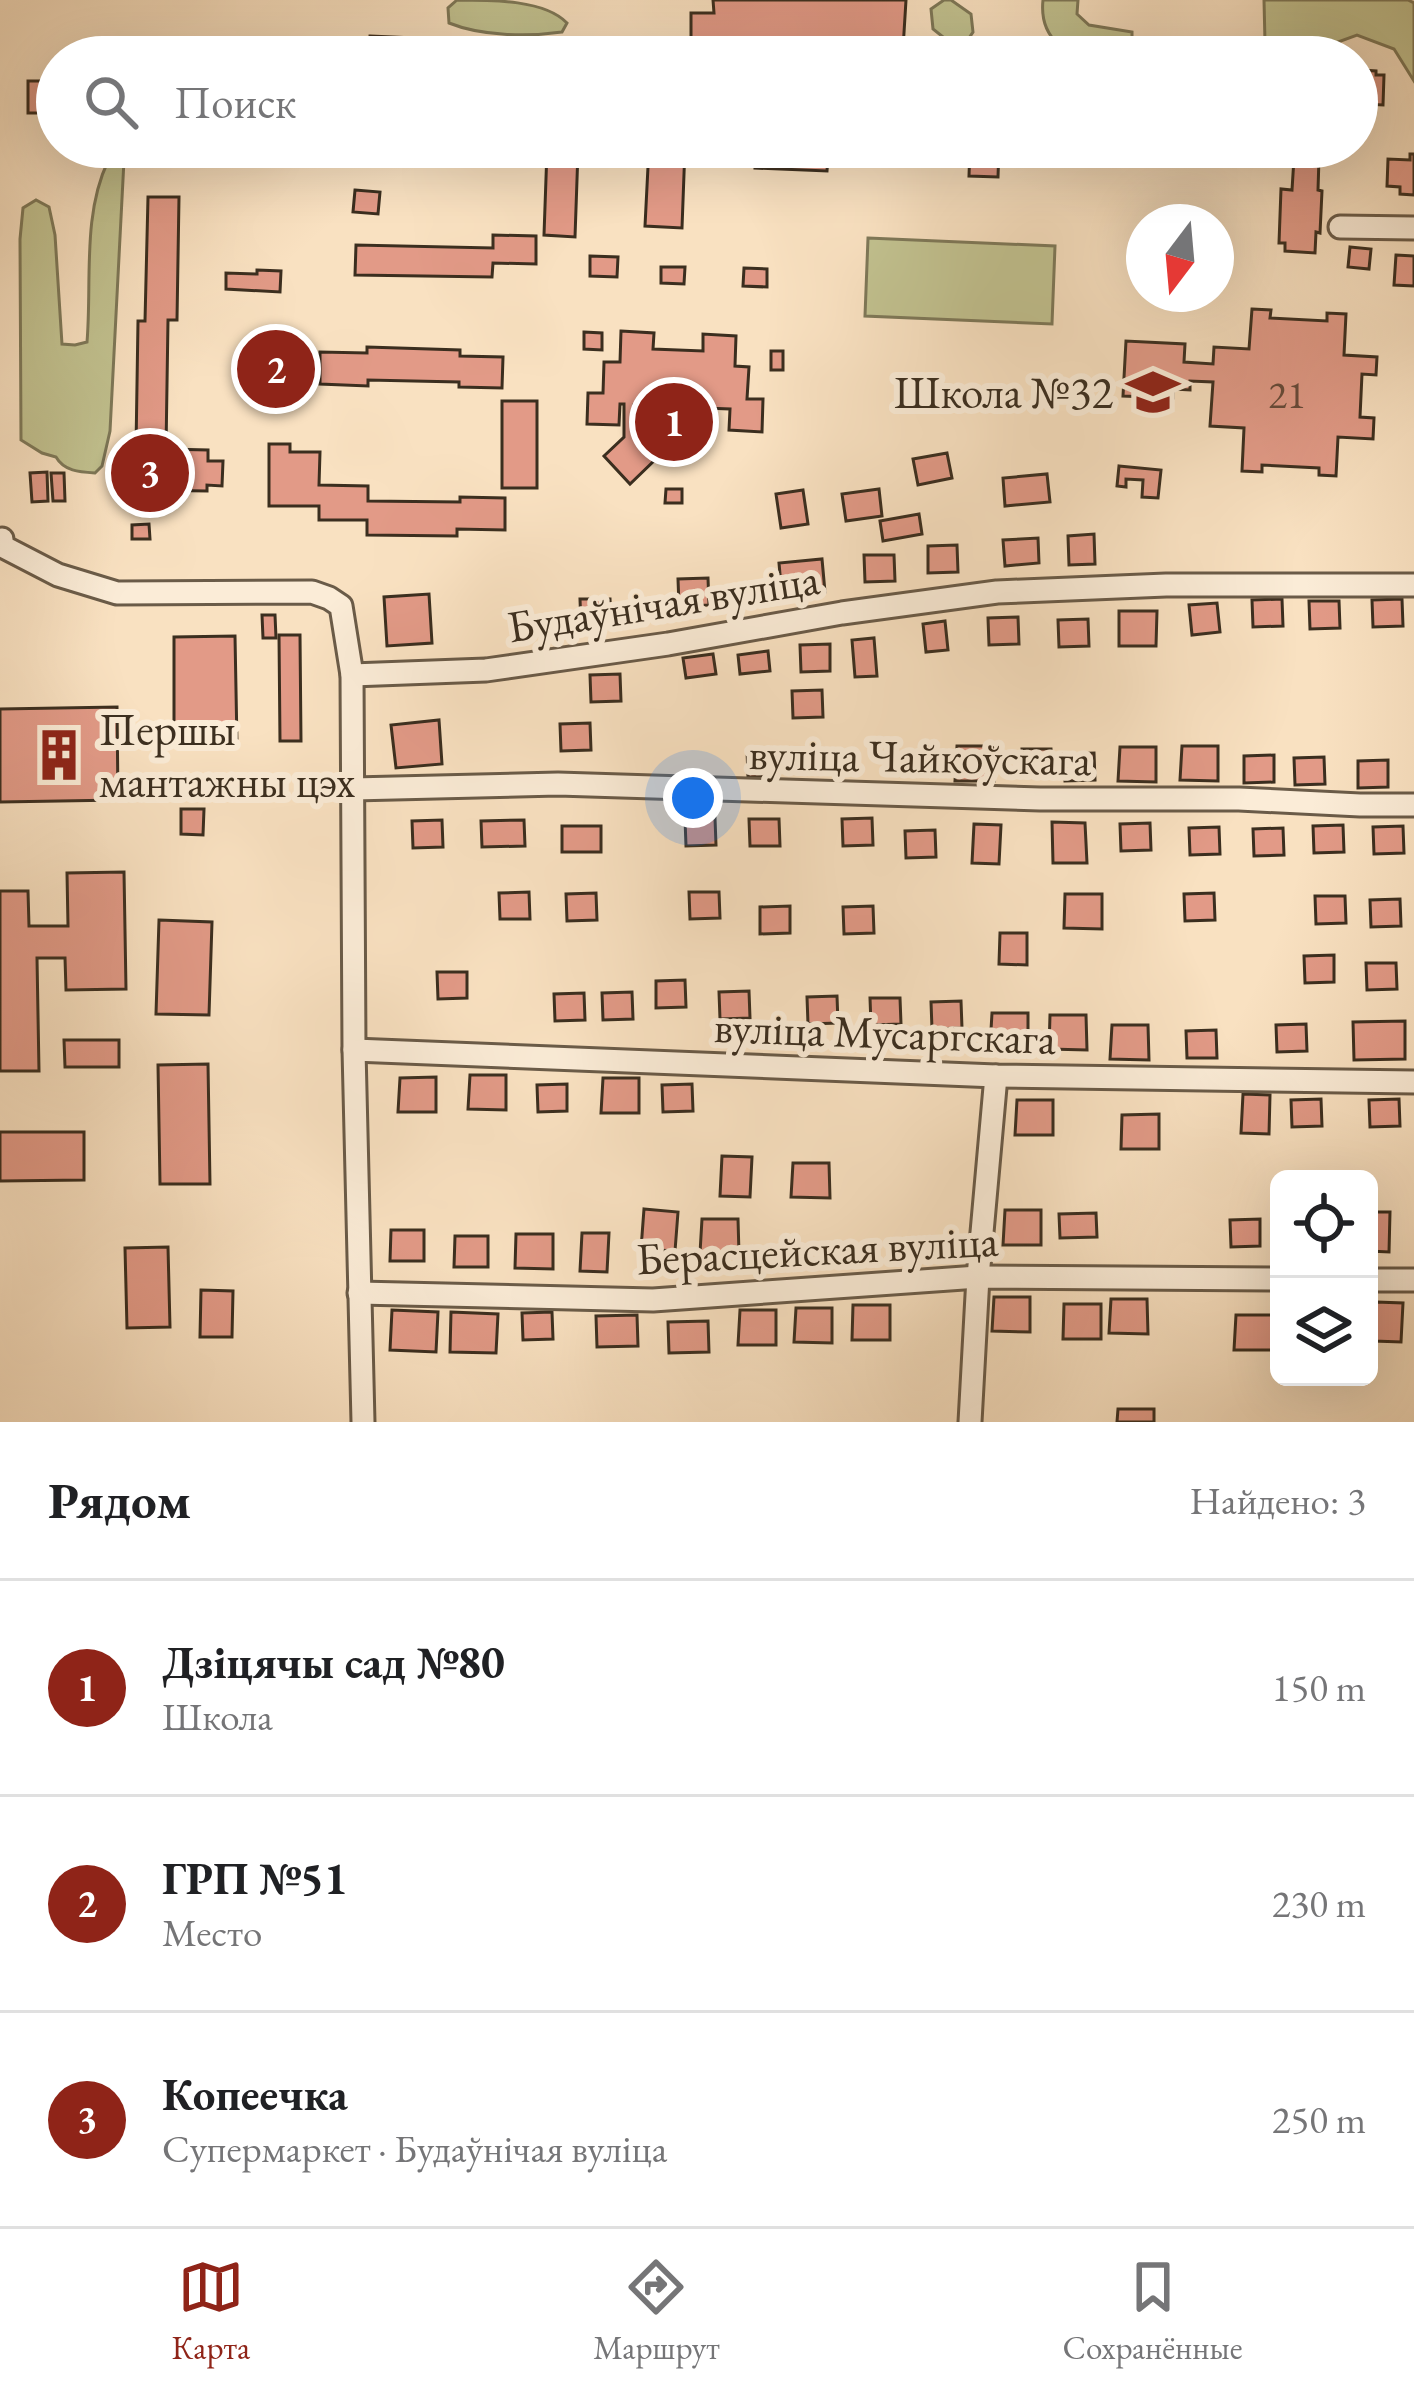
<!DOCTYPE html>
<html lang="ru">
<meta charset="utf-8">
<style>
:root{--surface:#fff;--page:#f2f2f2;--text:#202124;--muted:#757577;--line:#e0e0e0;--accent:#8f2418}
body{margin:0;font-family:"EB Garamond",serif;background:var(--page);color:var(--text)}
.controls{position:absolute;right:36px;bottom:36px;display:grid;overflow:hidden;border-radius:18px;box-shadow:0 12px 48px #0002}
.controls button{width:108px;height:108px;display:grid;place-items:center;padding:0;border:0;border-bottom:3px solid var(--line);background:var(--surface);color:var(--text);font:60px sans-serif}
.compass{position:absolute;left:1126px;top:204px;width:108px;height:108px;border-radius:50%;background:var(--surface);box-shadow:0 12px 48px #0002;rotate:196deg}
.you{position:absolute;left:693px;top:798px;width:42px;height:42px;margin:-30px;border:9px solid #fff;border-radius:50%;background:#1a73e8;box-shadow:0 0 0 18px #1a73e833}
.badge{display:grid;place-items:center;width:78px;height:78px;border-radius:50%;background:var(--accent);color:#fff;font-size:39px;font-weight:700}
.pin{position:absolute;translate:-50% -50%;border:6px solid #fff;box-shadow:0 3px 12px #0006}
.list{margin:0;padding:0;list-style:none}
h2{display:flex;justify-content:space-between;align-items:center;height:156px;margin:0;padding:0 48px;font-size:51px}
h2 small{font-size:39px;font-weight:400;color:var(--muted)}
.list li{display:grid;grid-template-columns:78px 1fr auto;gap:36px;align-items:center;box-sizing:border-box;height:216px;padding:0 48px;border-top:3px solid var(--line)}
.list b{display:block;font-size:45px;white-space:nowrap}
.list p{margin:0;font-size:39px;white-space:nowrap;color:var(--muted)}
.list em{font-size:39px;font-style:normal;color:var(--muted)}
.icon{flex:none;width:66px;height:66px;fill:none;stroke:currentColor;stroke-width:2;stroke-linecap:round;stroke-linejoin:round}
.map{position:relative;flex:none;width:1414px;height:1422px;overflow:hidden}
.search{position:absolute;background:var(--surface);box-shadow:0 12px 48px #0002;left:36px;right:36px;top:36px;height:132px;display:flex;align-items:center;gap:30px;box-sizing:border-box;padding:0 42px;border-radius:66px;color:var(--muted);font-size:45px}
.sheet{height:804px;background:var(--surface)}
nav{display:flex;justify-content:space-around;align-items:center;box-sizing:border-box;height:168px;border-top:3px solid var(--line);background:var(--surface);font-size:33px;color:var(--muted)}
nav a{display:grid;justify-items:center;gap:6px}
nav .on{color:var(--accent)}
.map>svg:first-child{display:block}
.green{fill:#c2c290;stroke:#7e7858;stroke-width:3}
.building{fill:#e29a87;stroke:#3b2e1f;stroke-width:3}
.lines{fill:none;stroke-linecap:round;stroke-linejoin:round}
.minor-casing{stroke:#6a5b48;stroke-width:27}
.minor{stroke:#fbecd7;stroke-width:21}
.labels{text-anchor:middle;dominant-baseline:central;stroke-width:12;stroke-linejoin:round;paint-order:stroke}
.number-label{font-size:39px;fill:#654939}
.poi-label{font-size:45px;fill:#3b2e1f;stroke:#fbecd7;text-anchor:end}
.street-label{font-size:45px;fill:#3b2e1f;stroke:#fbecd7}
</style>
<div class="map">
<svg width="1414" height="1422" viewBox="0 0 1414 1422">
<rect width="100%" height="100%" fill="#f9e1c1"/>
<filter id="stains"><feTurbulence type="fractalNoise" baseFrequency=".00167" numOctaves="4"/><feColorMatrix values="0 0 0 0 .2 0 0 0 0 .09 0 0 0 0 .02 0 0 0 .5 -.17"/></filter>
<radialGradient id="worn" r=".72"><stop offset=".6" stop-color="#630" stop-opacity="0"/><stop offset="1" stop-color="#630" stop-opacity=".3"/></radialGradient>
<g class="green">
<path d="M457,0c37,0 88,0 110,23l-5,9c-35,5 -81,4 -113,-9l-1,-15z"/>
<polygon points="944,0 951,0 971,14 973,32 967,41 948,41 933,29 931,9"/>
<path d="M1043,0h35l-1,14 12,11 43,7v14c-9,3 -19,9 -28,10 -37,6 -65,-19 -61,-56z"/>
<polygon points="1264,0 1408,0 1414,3 1414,81 1394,49 1357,35 1319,49 1287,51 1265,42"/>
<path d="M124,160l-14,271 -8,35 -7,7c-16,-1 -31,-2 -39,-16l-14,-4 -21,-13 -1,-201 3,-31 13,-8 13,7 6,28 7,109 13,1 12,-3c5,-60 -5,-126 21,-181z"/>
<polygon points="868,238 1055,246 1052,324 865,316"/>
</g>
<g class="building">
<polygon points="713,0 906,0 903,49 866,48 865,57 722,57 723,44 691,42 691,13 714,13"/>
<polygon points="370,36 592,46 592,57 369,57"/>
<polygon points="653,47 689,48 689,57 652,57"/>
<polygon points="1357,66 1361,67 1361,70 1376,71 1376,75 1384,75 1383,105 1363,104 1362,110 1357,110"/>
<polygon points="28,81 49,81 50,113 28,113"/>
<polygon points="649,147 685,147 682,228 645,226"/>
<polygon points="756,147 898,147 897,159 828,157 827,171 755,168"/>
<polygon points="970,147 999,147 998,177 969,176"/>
<polygon points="1284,147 1324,147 1324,159 1319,158 1318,190 1322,191 1320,233 1316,232 1315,253 1285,251 1285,243 1279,243 1281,189 1292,190 1294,158 1283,158"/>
<polygon points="547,150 578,151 575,237 544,235"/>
<polygon points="1410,154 1414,154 1414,195 1400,194 1400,187 1387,186 1388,159 1410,160"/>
<polygon points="355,190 380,192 378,214 353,212"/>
<polygon points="148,197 179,197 177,320 168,320 166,449 208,450 208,461 223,461 222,486 207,485 207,491 141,490 142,448 136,448 138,321 145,321"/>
<polygon points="493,235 536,236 536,264 493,263 492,277 355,275 356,245 493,248"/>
<polygon points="1350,247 1371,249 1369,269 1348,267"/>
<polygon points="1396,255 1414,256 1414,286 1394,285"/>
<polygon points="590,256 618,257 617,277 590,276"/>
<polygon points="661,267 685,267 684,284 661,283"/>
<polygon points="744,268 767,269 767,287 743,286"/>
<polygon points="257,270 281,271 280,292 226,289 226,273 257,274"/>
<polygon points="1252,309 1271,310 1270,318 1327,321 1327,313 1346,314 1344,355 1377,357 1376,375 1362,374 1360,417 1374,418 1373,439 1338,437 1336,476 1319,475 1319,468 1262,465 1262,472 1242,471 1244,428 1210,426 1213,382 1190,381 1190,390 1173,389 1173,398 1123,396 1126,341 1185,344 1184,362 1213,364 1214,347 1249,349"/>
<polygon points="621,331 654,333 653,349 703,351 703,334 736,336 735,366 749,367 747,399 763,399 762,432 729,430 730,409 704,408 703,430 647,428 648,405 634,405 633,429 659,456 630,484 604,456 624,437 624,404 620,404 619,425 587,424 588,393 603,393 604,362 620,362"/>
<polygon points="584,332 602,333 602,350 584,349"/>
<polygon points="367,347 460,350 460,356 503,357 502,388 459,387 459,382 368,380 368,386 320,384 320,352 367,353"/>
<rect x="771" y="351" width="12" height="19"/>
<rect x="502" y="401" width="35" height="87"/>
<polygon points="269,444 290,444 290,452 320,452 319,485 368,486 368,501 460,502 460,497 505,498 505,530 457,529 457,536 367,535 367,520 319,520 319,506 269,506"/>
<polygon points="947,453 952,478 918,485 913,459"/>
<polygon points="1119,466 1161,470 1158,498 1142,497 1143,480 1126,479 1126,487 1117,486"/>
<polygon points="47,472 48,501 32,502 30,473"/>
<polygon points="51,473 64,473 65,501 53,501"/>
<polygon points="1047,474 1050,502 1005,506 1003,478"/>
<polygon points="666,489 682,489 682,503 665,503"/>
<polygon points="879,489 882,516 846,521 842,494"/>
<polygon points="803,490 808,524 781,528 776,494"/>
<polygon points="919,514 922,534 883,541 880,521"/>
<polygon points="149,524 150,539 132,539 132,525"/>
<polygon points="1094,534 1095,564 1069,565 1068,536"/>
<polygon points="1038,538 1039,563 1005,566 1003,540"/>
<polygon points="957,545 958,572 928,573 928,546"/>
<polygon points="864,555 894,555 895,581 865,582"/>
<polygon points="822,559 825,592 782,597 779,563"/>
<polygon points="708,578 709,605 679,606 678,579"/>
<polygon points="429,594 432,643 387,646 384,597"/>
<polygon points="580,599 610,599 611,625 581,626"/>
<polygon points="1282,599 1283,626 1253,627 1252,600"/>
<polygon points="1402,599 1403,626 1373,627 1372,600"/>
<polygon points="1309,601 1339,601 1340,628 1310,629"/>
<polygon points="1217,603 1220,632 1192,635 1189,605"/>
<polygon points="1119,611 1157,611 1156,646 1119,646"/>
<polygon points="262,615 275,615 276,638 263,638"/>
<polygon points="1018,617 1019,644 989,645 988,618"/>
<polygon points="1088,619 1089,646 1059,647 1058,620"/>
<polygon points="945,621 948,650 926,652 923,624"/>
<polygon points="279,635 300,635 301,741 280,741"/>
<polygon points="235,636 237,744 174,744 174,637"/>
<polygon points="874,638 877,676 855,677 852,640"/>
<polygon points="830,644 830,671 801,672 800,645"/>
<polygon points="768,651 770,671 740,674 738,655"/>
<polygon points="713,654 716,674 686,678 683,658"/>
<polygon points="620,674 621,701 591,702 590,675"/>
<polygon points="822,690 823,717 793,718 792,691"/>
<polygon points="117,707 118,800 0,802 0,709"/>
<polygon points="439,720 442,764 396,768 391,725"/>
<polygon points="590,723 591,750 561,751 560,724"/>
<polygon points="957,746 993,746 994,781 955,781"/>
<polygon points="1182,746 1218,746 1218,781 1180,780"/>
<polygon points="1120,747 1156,747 1156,782 1118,781"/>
<polygon points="777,749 777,776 748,777 747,750"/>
<polygon points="1022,749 1051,749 1052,772 1023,773"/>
<polygon points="1094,753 1095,780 1065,781 1064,754"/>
<polygon points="1274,755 1274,782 1244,783 1244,756"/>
<polygon points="1324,757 1325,784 1295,785 1294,758"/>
<polygon points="1388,760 1388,787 1358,788 1358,761"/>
<polygon points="181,809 204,809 203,835 181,834"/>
<polygon points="715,818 716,845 686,846 685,819"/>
<polygon points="872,818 873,845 843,846 842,819"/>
<polygon points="749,819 779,819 780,846 750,846"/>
<polygon points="442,820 443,847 413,848 412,821"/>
<polygon points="524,820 525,846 482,847 481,821"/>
<polygon points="1052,822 1085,823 1087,863 1053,863"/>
<polygon points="1150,823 1151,850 1121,851 1120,824"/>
<polygon points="974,824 1001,825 999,864 972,863"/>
<polygon points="1343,825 1344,852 1314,853 1313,826"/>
<rect x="562" y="826" width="39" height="26"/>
<polygon points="1403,826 1404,853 1374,854 1373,827"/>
<polygon points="1219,827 1220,854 1190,855 1189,828"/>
<polygon points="1283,828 1284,855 1254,856 1253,829"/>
<polygon points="935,830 936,857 906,858 905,831"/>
<polygon points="124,872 126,989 66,990 65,958 37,958 39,1071 0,1071 0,891 28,891 29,926 68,926 67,873"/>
<polygon points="529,892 530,919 500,919 499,893"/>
<polygon points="689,892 719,892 720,918 690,919"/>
<polygon points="596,893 597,920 567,921 566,894"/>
<polygon points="1214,893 1215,920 1185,921 1184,894"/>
<polygon points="1065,894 1102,894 1102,929 1064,928"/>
<polygon points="1315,896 1345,896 1346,923 1316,924"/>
<polygon points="1400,899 1401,926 1371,927 1370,900"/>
<polygon points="790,906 790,933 760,934 760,907"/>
<polygon points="873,906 874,933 844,934 843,907"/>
<polygon points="159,920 212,922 209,1015 156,1014"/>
<polygon points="1000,933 1027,933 1027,965 999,964"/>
<polygon points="1334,955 1334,982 1305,983 1304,956"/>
<polygon points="1366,963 1396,963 1397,989 1367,990"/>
<polygon points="437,972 467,972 467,998 438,999"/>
<polygon points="685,980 686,1007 656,1008 656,981"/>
<polygon points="749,991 750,1018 720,1019 719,992"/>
<polygon points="632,992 633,1019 603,1020 602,993"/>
<polygon points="584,993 585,1020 555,1021 554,994"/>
<polygon points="837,996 838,1023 808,1024 807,997"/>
<polygon points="870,998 900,998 901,1024 871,1025"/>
<polygon points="961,1001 962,1028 932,1029 931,1002"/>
<polygon points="992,1013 1028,1013 1028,1048 990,1047"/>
<polygon points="1050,1015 1086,1015 1087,1050 1049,1049"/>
<polygon points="1405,1021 1405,1059 1354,1060 1353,1022"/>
<polygon points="1306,1024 1307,1051 1277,1052 1276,1025"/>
<polygon points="1112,1025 1148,1025 1149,1060 1110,1059"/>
<polygon points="1216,1030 1217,1058 1187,1058 1186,1031"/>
<polygon points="64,1040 119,1040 119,1067 65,1067"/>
<polygon points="208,1064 210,1184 160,1184 158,1065"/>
<polygon points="470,1075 506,1075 506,1110 468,1109"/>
<polygon points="436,1077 436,1112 398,1112 400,1078"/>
<polygon points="603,1078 639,1078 639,1113 601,1113"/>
<polygon points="567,1084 567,1111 538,1112 537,1085"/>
<polygon points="692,1084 693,1111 663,1112 662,1085"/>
<polygon points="1243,1094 1270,1095 1269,1134 1241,1133"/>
<polygon points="1321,1099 1322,1126 1292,1127 1291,1100"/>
<polygon points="1399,1099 1400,1126 1370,1127 1369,1100"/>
<polygon points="1017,1100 1053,1100 1053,1135 1015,1135"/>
<polygon points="1159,1114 1159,1149 1121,1149 1122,1115"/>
<polygon points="0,1132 84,1132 84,1180 0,1181"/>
<polygon points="722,1156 752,1157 750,1197 720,1196"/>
<polygon points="793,1163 829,1163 830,1198 791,1197"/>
<polygon points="644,1209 678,1212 675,1251 641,1249"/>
<polygon points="1005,1210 1041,1210 1041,1245 1003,1245"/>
<polygon points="1369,1212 1390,1212 1389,1252 1369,1251"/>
<polygon points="1096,1213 1097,1237 1060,1238 1059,1214"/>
<polygon points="702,1219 738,1219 739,1254 700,1253"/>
<polygon points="1260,1219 1260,1246 1231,1247 1230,1220"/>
<polygon points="391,1230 424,1230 424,1261 390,1261"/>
<polygon points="582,1233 609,1233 607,1272 580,1271"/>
<polygon points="516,1234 553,1234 553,1269 515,1268"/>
<polygon points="455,1236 488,1236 488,1267 454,1267"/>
<polygon points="168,1247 170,1327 127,1328 125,1248"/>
<polygon points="201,1290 233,1291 232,1337 200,1337"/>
<polygon points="994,1297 1030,1297 1030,1332 992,1331"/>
<polygon points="1111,1299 1147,1299 1148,1334 1109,1333"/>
<polygon points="1376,1302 1403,1303 1401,1342 1374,1341"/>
<polygon points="1064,1304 1101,1304 1101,1339 1063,1339"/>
<polygon points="853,1305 890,1305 890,1340 852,1340"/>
<polygon points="796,1308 832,1308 832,1343 794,1342"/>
<polygon points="392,1310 438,1312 436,1352 390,1350"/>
<polygon points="740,1310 776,1310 776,1345 738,1345"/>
<polygon points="451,1312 498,1314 496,1353 450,1352"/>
<polygon points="552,1312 553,1339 523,1340 522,1313"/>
<polygon points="637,1315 638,1346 597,1347 596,1316"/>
<polygon points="1236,1315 1272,1315 1272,1350 1234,1350"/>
<polygon points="708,1321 709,1352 669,1353 668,1322"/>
<polygon points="1118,1409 1154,1409 1154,1422 1117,1422"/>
</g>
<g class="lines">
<g class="minor-casing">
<g id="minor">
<polyline points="1340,227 1414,228"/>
<polyline points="2,539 2,546 58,575 117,593 312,592 329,598 341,606 352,675 354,1050 363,1422"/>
<polyline points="352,675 486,670 668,644 842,613 997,592 1166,585 1414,585"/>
<polyline points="353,789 558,784 1040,799 1239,799 1360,805 1414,805"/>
<polyline points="354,1050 996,1076 1414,1082"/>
<polyline points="1369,1280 1414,1280"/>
<polyline points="359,1293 653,1300 978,1277 1279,1279"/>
<polyline points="970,1422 978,1277 996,1076"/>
</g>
</g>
<use href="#minor" class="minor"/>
</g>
<defs>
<g id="school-bare" transform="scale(4.14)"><path d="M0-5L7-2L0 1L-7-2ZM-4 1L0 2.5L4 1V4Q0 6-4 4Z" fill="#8f2418" stroke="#fbecd7" stroke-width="2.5" paint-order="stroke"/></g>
<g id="building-bare" transform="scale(4.14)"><path d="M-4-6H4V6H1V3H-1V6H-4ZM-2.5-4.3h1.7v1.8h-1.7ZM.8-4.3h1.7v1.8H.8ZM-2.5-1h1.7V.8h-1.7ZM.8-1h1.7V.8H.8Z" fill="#8f2418" stroke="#fbecd7" stroke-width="2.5" paint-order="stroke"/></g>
</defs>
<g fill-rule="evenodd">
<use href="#school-bare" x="1153" y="392"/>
<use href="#building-bare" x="59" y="755"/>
</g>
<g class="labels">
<g class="number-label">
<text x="1287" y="394">21</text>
</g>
<g class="poi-label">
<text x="1113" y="392">Школа №32</text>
<text x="99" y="729" text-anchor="start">Першы<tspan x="99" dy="52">мантажны цэх</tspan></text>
</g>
<g class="street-label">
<text transform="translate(663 602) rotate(-9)">Будаўнічая вуліца</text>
<text transform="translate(920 756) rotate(1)">вуліца Чайкоўскага</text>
<text transform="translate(885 1032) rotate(2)">вуліца Мусаргскага</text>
<text transform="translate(817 1249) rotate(-3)">Берасцейская вуліца</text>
</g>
</g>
<rect width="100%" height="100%" filter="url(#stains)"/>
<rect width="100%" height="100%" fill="url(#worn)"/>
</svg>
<div class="controls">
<button><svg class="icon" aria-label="locate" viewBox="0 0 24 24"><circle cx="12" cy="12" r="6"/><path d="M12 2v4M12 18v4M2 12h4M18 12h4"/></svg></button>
<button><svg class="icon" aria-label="layers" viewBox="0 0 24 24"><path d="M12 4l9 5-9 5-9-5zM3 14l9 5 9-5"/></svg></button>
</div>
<svg class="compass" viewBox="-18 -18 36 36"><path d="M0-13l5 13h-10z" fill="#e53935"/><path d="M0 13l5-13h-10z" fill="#757577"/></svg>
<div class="you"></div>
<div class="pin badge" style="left:674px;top:422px">1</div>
<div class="pin badge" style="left:276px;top:369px">2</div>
<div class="pin badge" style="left:150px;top:473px">3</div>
<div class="search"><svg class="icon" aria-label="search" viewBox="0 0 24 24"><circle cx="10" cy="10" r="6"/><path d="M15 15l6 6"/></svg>Поиск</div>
</div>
<section class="sheet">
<h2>Рядом<small>Найдено: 3</small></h2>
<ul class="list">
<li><span class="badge">1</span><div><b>Дзіцячы сад №80</b><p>Школа</p></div><em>150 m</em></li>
<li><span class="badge">2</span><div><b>ГРП №51</b><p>Место</p></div><em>230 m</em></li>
<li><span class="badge">3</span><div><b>Копеечка</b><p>Супермаркет · Будаўнічая вуліца</p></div><em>250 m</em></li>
</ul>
</section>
<nav>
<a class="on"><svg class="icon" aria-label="map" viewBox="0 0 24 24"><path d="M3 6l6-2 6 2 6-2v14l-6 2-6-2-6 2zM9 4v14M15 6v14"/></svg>Карта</a>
<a><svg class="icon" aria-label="directions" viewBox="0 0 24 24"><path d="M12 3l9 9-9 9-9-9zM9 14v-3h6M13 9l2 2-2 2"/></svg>Маршрут</a>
<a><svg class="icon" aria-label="saved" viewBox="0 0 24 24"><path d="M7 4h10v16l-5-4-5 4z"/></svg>Сохранённые</a>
</nav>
